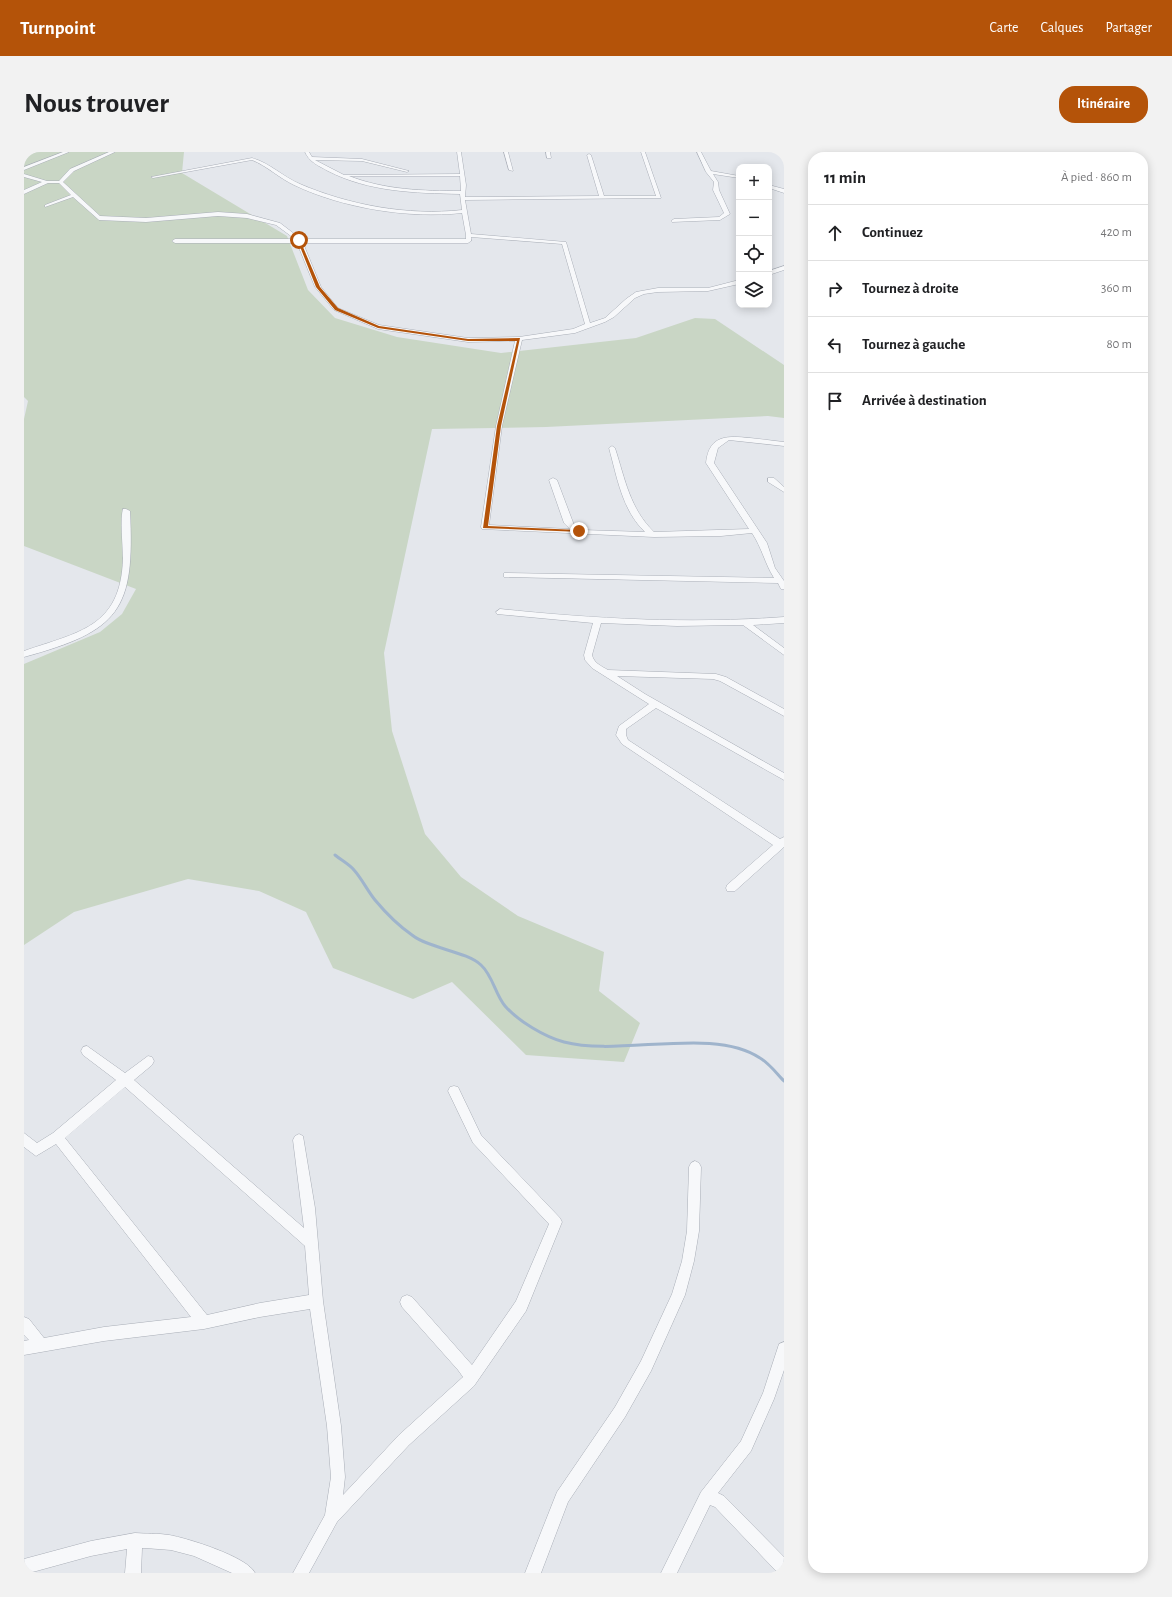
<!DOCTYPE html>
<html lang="fr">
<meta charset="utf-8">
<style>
:root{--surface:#fff;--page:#f2f2f2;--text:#202124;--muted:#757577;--line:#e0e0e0;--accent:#b45309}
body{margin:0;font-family:"Alegreya Sans",sans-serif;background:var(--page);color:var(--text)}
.controls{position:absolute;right:12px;top:12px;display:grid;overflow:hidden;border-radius:8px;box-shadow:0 2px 10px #0003}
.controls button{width:36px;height:36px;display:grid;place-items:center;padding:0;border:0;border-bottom:1px solid var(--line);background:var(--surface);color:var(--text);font:20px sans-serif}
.stop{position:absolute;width:12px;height:12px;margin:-9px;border:3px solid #b45309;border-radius:50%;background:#fff}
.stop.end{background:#b45309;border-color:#fff;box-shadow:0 1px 4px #0008}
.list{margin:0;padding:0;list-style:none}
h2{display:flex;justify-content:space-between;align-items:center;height:52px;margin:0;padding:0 16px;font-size:17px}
h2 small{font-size:13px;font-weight:400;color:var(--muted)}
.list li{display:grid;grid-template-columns:26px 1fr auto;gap:12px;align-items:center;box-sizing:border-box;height:56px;padding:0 16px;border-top:1px solid var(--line)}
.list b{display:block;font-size:15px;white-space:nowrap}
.list em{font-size:13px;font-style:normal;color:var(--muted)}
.icon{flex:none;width:22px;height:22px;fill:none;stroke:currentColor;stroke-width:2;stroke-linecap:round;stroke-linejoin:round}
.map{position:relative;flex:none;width:760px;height:1421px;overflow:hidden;border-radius:16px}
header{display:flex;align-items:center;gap:24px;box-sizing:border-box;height:56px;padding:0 20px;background:var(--accent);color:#fff}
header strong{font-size:19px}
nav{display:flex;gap:22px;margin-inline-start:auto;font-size:14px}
.intro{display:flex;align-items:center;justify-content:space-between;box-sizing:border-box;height:96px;padding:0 24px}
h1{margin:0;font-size:28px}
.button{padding:10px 18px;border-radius:16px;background:var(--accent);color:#fff;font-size:14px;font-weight:700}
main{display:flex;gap:24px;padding:0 24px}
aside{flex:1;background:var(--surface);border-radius:16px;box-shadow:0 2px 10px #0003}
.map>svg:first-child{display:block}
.green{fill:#c9d6c5}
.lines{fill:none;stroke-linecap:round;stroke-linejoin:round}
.stream{stroke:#9fb4cc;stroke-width:3}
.minor-casing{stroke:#a9aeb7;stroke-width:1}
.minor{fill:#f7f8fa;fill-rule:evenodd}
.route{fill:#b45309}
</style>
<header>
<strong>Turnpoint</strong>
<nav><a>Carte</a><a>Calques</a><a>Partager</a></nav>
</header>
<div class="intro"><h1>Nous trouver</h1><a class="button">Itinéraire</a></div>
<main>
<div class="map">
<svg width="760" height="1421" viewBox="0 0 760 1421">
<rect width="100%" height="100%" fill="#e4e7ec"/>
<polygon class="green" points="0,0 160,0 158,21 263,84 284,138 311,166 373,185 477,201 612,186 671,166 691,167 760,213 760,266 744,264 522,275 408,277 360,501 368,579 401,682 437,725 494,764 580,800 575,839 616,871 600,910 502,903 428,830 389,847 309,816 282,760 235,739 164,727 50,760 0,793 0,512 76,480 98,462 112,437 0,394 0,267 4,249 0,245"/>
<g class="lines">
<path class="stream" d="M311,703c6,5 14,9 19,15 8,9 13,20 21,30 10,12 24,26 37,35 18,14 54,16 69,30 12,11 14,29 24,41 13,15 40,31 59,36 56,15 149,-16 196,16 9,5 17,16 24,23"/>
<g class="minor-casing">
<g id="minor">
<polygon points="39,0 45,0 0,18 0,15"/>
<path d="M85,0h6l-41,19 -11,11 37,34 46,2 72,-6 29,2 33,9 21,16h165v-4l-4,-22c-53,6 -120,-5 -168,-28 -15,-7 -27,-19 -42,-25l-99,18 -2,-1 101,-19c18,5 31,19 48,26 49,21 108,32 162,26l-2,-16c-45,-1 -91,-2 -132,-23 -9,-5 -19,-9 -23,-19h4l3,5 50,2 47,12 -2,1 -45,-11 -47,-1 29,15 116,-1 -3,-22h4l5,33 -1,12 134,-1 -12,-41 2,-1 2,1 13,41h52l-15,-44h4l16,46 -196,2 6,34 95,8 24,81 15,-5 21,-19 10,-7 22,-4h50l31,-8v4l-31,7 -50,1 -14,2 -9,4 -21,19 -9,5 -30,11 -53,7 -20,86 -13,99 81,4 -6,-6 -15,-43 4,-2 4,2 17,45 8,5 63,2c-23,-22 -28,-55 -36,-84l3,-2 3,2c10,31 15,61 39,84l95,-3 -43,-66c3,-29 22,-27 44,-25 11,1 23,3 34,4v4l-55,-6 -11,8 -4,15 53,80 8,25 9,13v8h-3l-3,-6 -274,-6v-4h3l267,5c-9,-14 -12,-30 -22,-45l-31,3 -67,1 -172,-8 -1,-2 15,-101 19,-85 -47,1 -90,-13 -44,-19 -19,-23 -18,-44h-122l-3,-2 3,-2h120l-19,-14 -29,-7 -29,-2 -72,6 -47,-2 -26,-23 -28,10v-2l26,-10 -12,-12h-11l-24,11v-4l18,-8 -18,-5v-3l23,7h12l11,-12zM325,24h111l1,15c-38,0 -76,-1 -112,-15zM447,85l91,7 23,80 -12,5 -54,8 -51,1 -89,-13 -41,-17 -17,-21 -18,-44h165l3,-2z"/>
<polygon points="480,0 484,0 489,19 485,18"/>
<polygon points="522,0 526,0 527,6 523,6"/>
<polygon points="673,0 677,0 687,19 715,24 715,26 689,22 694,30 695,38 706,62 696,68 648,70 647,69 650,67 695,65 700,61 689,38 690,30 682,20"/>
<polygon points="745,33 760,37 760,41 745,36"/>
<polygon points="760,114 760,118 745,123 745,119"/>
<polygon points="744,326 750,326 760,335 760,340 744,330"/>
<path d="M99,357h3l4,2c5,99 -10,120 -106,146v-6c54,-19 97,-23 99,-93 0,-11 -3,-40 0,-49z"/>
<path d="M476,457c95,10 189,15 284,8v6l-31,2 31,23v7l-41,-30 -66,1 -76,-3 -9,32c2,8 9,11 16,15l108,4 10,3 58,32v7l-64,-35 -7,-2 -96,-3 28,18 139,79v7l-128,-72 -30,21v6l2,5 152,99 4,-2v10l-49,44h-8l-1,-3 1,-3 46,-40 -151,-101 -6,-9 3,-9 30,-22 -57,-36 -7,-8 -1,-5 9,-32 -96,-9 -1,-2z"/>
<path d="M63,894l38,27 23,-17 4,1 2,4 -2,4 -18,15 170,148 -11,-88 2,-4 4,-2 4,2 12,72 8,93 18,125 4,51 -2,18 56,-60 64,-58 -5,-7 -56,-63 -2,-5 2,-5 5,-2 5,2 60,68 44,-64 33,-77 -76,-81 -25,-52 2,-4 4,-1 4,1 23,48 79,83 2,4 -36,89 -52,75 -65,59 -72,77 -28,51h-16l32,-58 6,-38 -4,-51 -17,-117 -50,8 -56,12 -100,12 -80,14v-14l5,-1 -5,-5v-18l5,2 15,19 60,-11 87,-10 -135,-173 -20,12 -12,-9v-14l13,10 16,-10 63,-53 -33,-25 -2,-4 2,-4zM101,935l180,159 4,49 -49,8 -53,12 -142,-177z"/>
<polygon points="671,1009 675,1011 677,1015 675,1079 670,1109 661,1143 627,1219 601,1265 544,1350 517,1421 501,1421 533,1340 591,1255 617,1209 648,1142 658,1109 663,1079 665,1015 667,1011"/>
<polygon points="760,1190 760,1218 750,1247 727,1299 694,1341 700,1344 760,1405 760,1421 754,1421 691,1355 686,1353 653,1421 637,1421 677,1340 717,1289 739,1241 755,1192"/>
<path d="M111,1381c11,1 22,0 34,2 18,3 79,22 86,38h-23l-38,-17 -23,-6 -26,-2h-3l-1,25h-16l2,-24 -36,7 -62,17h-5v-14l67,-18z"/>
</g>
</g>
<use href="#minor" class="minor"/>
</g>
<polygon class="route" points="273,87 276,88 296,135 314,156 355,174 444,187 496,186 477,274 464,374 555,378 557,380 459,376 473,274 493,189 444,189 354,176 311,158 292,135"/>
</svg>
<div class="controls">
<button>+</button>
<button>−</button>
<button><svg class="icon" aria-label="locate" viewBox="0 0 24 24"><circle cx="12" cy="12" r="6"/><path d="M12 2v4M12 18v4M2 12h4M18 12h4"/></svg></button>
<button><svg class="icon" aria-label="layers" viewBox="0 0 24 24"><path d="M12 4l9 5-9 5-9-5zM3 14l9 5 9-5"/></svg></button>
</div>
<div class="stop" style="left:275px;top:88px"></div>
<div class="stop end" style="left:555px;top:379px"></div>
</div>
<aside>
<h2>11 min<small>À pied · 860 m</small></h2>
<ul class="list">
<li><svg class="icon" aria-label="ahead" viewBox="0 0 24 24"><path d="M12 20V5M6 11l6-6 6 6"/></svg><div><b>Continuez</b></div><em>420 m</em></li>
<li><svg class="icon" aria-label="right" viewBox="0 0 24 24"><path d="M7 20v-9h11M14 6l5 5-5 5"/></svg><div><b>Tournez à droite</b></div><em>360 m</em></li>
<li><svg class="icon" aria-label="left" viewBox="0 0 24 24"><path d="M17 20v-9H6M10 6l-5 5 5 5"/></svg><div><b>Tournez à gauche</b></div><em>80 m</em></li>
<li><svg class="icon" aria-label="arrive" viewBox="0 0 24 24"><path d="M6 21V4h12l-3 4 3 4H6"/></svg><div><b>Arrivée à destination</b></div></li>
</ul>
</aside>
</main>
